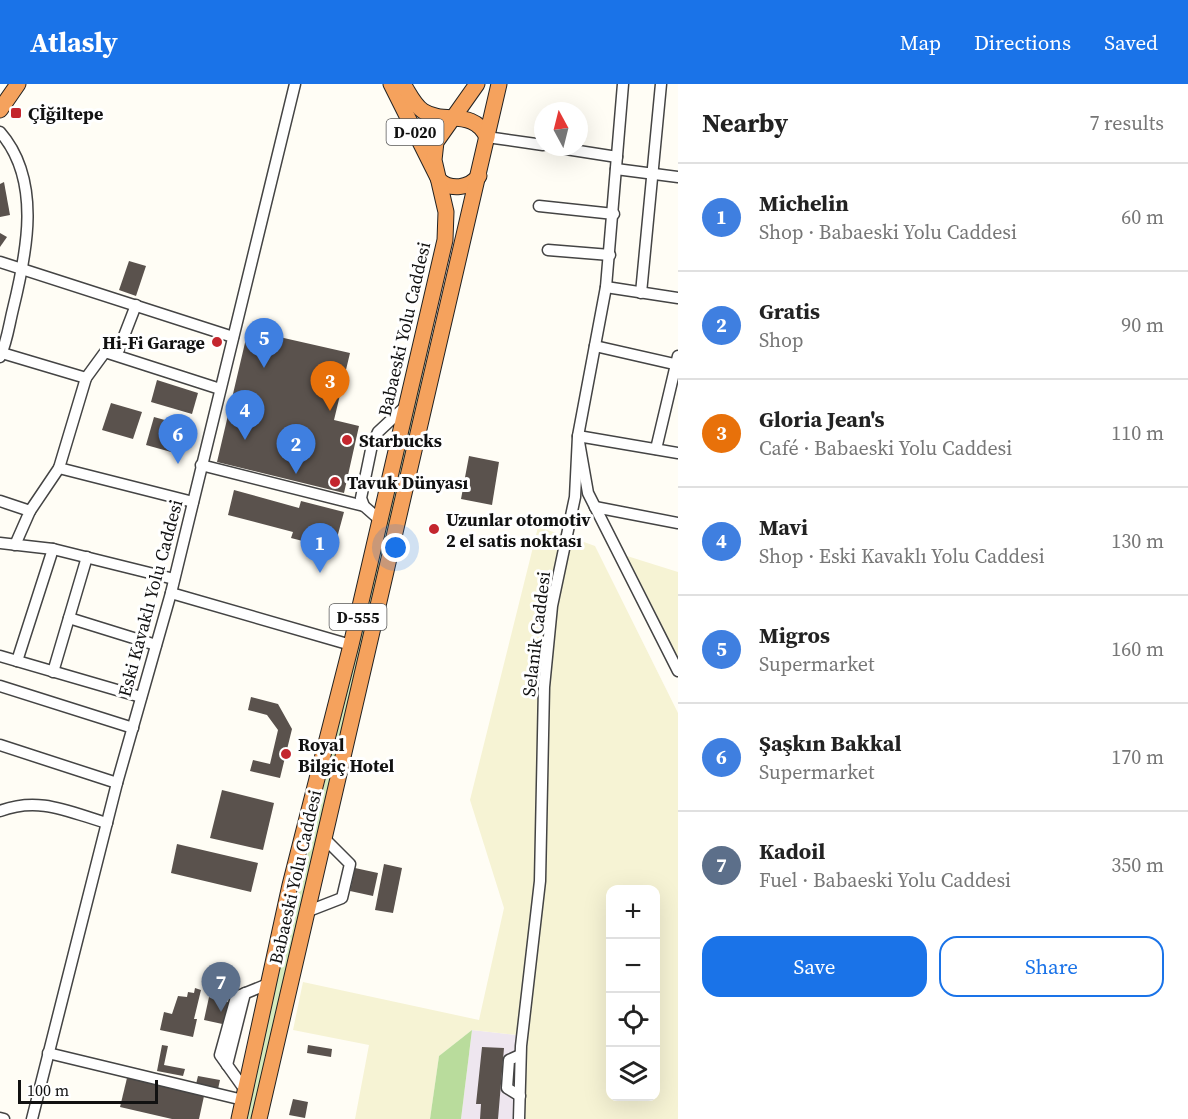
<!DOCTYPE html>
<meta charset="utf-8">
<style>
:root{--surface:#fff;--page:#f2f2f2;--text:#222;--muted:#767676;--line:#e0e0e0;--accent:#1a73e8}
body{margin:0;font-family:"Source Serif 4",serif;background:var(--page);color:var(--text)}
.controls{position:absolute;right:18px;bottom:18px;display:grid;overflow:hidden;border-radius:12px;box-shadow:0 6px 24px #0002}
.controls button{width:54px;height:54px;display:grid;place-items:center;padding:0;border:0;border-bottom:2px solid var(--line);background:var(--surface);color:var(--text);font:30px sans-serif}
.compass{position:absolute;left:534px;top:18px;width:54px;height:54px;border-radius:50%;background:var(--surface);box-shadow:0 6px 24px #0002;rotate:353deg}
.scale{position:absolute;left:18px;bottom:15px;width:140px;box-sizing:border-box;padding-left:6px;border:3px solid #111;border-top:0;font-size:16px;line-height:21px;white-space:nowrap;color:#111;-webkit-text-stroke:4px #fff;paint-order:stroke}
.you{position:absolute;left:396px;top:464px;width:21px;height:21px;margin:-15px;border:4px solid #fff;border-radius:50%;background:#1a73e8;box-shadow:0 0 0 9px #1a73e833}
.badge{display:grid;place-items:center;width:39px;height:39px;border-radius:50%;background:var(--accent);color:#fff;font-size:20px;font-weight:700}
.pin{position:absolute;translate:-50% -50px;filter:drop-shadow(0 2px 3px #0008)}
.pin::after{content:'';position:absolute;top:32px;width:21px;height:18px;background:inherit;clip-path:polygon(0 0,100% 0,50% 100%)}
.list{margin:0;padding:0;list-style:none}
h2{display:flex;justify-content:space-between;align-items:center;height:78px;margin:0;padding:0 24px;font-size:26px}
h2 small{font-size:20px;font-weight:400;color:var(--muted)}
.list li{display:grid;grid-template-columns:39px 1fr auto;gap:18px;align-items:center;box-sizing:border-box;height:108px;padding:0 24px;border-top:2px solid var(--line)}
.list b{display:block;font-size:22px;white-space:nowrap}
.list p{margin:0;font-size:20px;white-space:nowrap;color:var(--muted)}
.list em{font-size:20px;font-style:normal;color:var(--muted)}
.actions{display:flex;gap:12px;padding:18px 24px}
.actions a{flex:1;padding:14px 0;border:2px solid var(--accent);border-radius:18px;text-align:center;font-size:21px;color:var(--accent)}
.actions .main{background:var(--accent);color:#fff}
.icon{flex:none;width:33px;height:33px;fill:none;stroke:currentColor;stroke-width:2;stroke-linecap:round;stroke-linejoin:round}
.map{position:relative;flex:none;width:678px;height:1035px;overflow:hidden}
header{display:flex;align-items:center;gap:36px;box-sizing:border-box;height:84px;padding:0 30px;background:var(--accent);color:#fff}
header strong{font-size:28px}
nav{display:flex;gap:33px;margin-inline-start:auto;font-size:21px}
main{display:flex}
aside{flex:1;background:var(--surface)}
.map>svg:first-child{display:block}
.industrial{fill:#eee6ef}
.farmland{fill:#f6f3d4;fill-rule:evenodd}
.green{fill:#d5ebbd}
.forest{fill:#b9dc9c}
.building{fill:#5a524d}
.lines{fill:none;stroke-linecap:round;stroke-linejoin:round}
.minor-casing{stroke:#444;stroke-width:13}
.highway-casing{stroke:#222;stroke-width:17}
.minor{stroke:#fff;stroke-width:10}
.highway{stroke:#f5a25d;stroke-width:15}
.poi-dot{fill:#c4262e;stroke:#fff;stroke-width:2}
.labels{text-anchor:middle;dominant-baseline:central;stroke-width:6;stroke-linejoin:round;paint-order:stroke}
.shield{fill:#fff;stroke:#585858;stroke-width:1.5}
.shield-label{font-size:16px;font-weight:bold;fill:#111}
.poi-label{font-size:18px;font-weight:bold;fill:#111;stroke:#fff;text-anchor:start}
.street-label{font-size:18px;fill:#111;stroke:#fff}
</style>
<header>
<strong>Atlasly</strong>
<nav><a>Map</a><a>Directions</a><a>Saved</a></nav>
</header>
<main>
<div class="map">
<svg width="678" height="1035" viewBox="0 0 678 1035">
<rect width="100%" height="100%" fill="#fffdf5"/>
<polygon class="industrial" points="472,946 518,951 516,1035 461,1035"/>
<g class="farmland">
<polygon points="538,443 563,451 548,523 537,796 518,951 472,946 439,972 430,1035 355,1035 369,961 293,946 303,898 479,936 504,824 470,716"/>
<path d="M570,453l25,9 83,167v406h-155l25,-433 8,-82zM610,806h46v206h-46z"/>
<polygon points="627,472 678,488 678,573 676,569"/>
</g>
<polygon class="green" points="445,173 448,177 344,645 251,1035 244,1035 344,618"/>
<polygon class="forest" points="472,946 461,1035 430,1035 439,972"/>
<g class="building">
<polygon points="4,98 10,131 0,133 0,100"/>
<polygon points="0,149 7,153 0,163"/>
<polygon points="129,177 146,182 136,212 119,206"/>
<polygon points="248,246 350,269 334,336 359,342 344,409 217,378"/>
<polygon points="157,296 198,309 192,330 151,318"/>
<polygon points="111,319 142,328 133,355 102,346"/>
<polygon points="154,333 190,343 182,371 146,361"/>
<polygon points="469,372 499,378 492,421 461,415"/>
<polygon points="234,406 299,424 301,417 344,428 334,465 291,454 293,448 228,431"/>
<polygon points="251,613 278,620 292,645 280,694 250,687 253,676 270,680 278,646 267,631 248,626"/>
<polygon points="222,706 274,719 263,766 210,754"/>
<polygon points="177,760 258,779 251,808 171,789"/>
<polygon points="384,780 402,784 393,829 375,826"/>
<polygon points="355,784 378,789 373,812 350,807"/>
<polygon points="195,904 201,906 194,935 197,935 193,953 160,946 164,928 172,930 178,912 187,913 188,908 194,909"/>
<polygon points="209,913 232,919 227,941 204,936"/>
<polygon points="162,961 168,962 164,981 185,985 183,992 157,987"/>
<polygon points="308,961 332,965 331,973 307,969"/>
<polygon points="482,963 504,964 498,1035 480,1035 481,1020 476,1020"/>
<polygon points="198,992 220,996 218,1005 196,1000"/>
<polygon points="127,994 204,1012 199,1035 172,1035 120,1023"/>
<polygon points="293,1015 308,1018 305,1034 289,1031"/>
</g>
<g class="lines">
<g class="minor-casing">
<g id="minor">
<path d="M0,48c42,48 27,120 13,177 -4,16 -6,33 -13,48"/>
<polyline points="487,53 543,61"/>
<polyline points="553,63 617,73"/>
<polyline points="616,85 678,93"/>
<polyline points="539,122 614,130"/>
<polyline points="548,166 610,171"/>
<polyline points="0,178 233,253"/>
<polyline points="606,203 678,214"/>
<polyline points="641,209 661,0"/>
<polyline points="595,262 678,281"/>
<polyline points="2,269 86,294 105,268 220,305"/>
<polyline points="117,270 136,221"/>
<polyline points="86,294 59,384 193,418"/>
<polyline points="656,365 678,272"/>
<polyline points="678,369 578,352 588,409 678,587"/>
<polyline points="201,381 364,422"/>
<polyline points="0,417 30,427 15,461"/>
<polyline points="595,423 678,439"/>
<polyline points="30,427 59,384"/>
<polyline points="381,437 364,422 361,414 372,361 378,348 407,321"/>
<polyline points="0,459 53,465 174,495"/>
<polyline points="171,509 351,561"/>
<polyline points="69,534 156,561"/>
<polyline points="0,572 141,613"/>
<polyline points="17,577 53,465"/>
<polyline points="53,588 87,473"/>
<polyline points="0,602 133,644"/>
<polyline points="0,661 117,699"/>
<path d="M0,727c39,-15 69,1 107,12"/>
<polyline points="306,828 342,814 350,780 324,754"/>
<polyline points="48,969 243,1016"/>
<polyline points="227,981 245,909"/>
<polyline points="245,1006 220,971 236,913 268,900"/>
<polyline points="520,1012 507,1004 509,976 520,971"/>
<polyline points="0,1034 4,1035"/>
<polyline points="32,1035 117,699 171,509 295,0"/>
<polyline points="519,1035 521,962 540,797 544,603 552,522 575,413 578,352 606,203 623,0"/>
</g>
</g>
<g class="highway-casing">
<g id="highway">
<path d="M391,0l48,96c12,11 30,8 40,-4"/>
<path d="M403,0c6,9 11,21 20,27 22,14 50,-3 64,26"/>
<polyline points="0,26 18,0"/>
<polyline points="239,1035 290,801 351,561 445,156 446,128 434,76 436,58 477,0"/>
<polyline points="259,1035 499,0"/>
</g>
</g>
<use href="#minor" class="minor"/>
<use href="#highway" class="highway"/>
</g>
<g class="poi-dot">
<rect x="10" y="23" width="12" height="12" rx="3"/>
<circle cx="217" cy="258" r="6"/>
<circle cx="347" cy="356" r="6"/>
<circle cx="335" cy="398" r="6"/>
<circle cx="434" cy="445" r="6"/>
<circle cx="286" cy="670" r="6"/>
</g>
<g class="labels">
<g class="shield">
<rect x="386.5" y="35" width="57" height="26" rx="4.5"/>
<rect x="329.5" y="520" width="57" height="26" rx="4.5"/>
</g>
<g class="shield-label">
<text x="415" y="48">D-020</text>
<text x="358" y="533">D-555</text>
</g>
<g class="poi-label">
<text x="28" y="29">Çİğiltepe</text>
<text x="205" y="258" text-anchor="end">Hi-Fi Garage</text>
<text x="359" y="356">Starbucks</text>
<text x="347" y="398">Tavuk Dünyası</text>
<text x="446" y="435">Uzunlar otomotiv<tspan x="446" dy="21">2 el satis noktası</tspan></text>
<text x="298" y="660">Royal<tspan x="298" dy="21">Bilgiç Hotel</tspan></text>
</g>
<g class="street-label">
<text transform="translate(404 245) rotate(-77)">Babaeski Yolu Caddesi</text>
<text transform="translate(150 514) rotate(-75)">Eski Kavaklı Yolu Caddesi</text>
<text transform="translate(536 550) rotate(-83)">Selanik Caddesi</text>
<text transform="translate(295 793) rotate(-77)">Babaeski Yolu Caddesi</text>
</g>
</g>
</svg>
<div class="controls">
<button>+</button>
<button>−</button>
<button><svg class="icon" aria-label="locate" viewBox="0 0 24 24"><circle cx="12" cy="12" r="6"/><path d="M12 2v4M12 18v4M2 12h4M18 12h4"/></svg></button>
<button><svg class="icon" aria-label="layers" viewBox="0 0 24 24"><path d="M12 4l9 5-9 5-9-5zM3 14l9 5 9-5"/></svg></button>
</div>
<svg class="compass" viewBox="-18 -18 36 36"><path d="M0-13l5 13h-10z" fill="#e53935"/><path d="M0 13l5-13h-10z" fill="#767676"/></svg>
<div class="scale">100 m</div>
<div class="you"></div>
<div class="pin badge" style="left:320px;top:489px;background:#3f7fe0">1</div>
<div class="pin badge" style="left:296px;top:390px;background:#3f7fe0">2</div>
<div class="pin badge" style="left:330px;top:327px;background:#e8710a">3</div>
<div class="pin badge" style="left:245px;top:356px;background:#3f7fe0">4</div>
<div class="pin badge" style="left:264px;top:284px;background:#3f7fe0">5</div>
<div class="pin badge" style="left:178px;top:380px;background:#3f7fe0">6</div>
<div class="pin badge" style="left:221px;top:928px;background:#5c6f8a">7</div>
</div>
<aside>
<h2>Nearby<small>7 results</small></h2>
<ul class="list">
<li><span class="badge" style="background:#3f7fe0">1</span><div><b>Michelin</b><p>Shop · Babaeski Yolu Caddesi</p></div><em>60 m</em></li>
<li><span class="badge" style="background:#3f7fe0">2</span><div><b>Gratis</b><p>Shop</p></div><em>90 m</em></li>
<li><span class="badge" style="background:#e8710a">3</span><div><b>Gloria Jean's</b><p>Café · Babaeski Yolu Caddesi</p></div><em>110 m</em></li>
<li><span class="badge" style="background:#3f7fe0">4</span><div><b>Mavi</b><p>Shop · Eski Kavaklı Yolu Caddesi</p></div><em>130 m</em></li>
<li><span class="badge" style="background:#3f7fe0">5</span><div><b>Migros</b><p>Supermarket</p></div><em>160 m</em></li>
<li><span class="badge" style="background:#3f7fe0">6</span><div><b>Şaşkın Bakkal</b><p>Supermarket</p></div><em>170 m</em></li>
<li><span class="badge" style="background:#5c6f8a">7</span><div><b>Kadoil</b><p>Fuel · Babaeski Yolu Caddesi</p></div><em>350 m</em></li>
</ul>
<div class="actions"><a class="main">Save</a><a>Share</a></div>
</aside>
</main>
